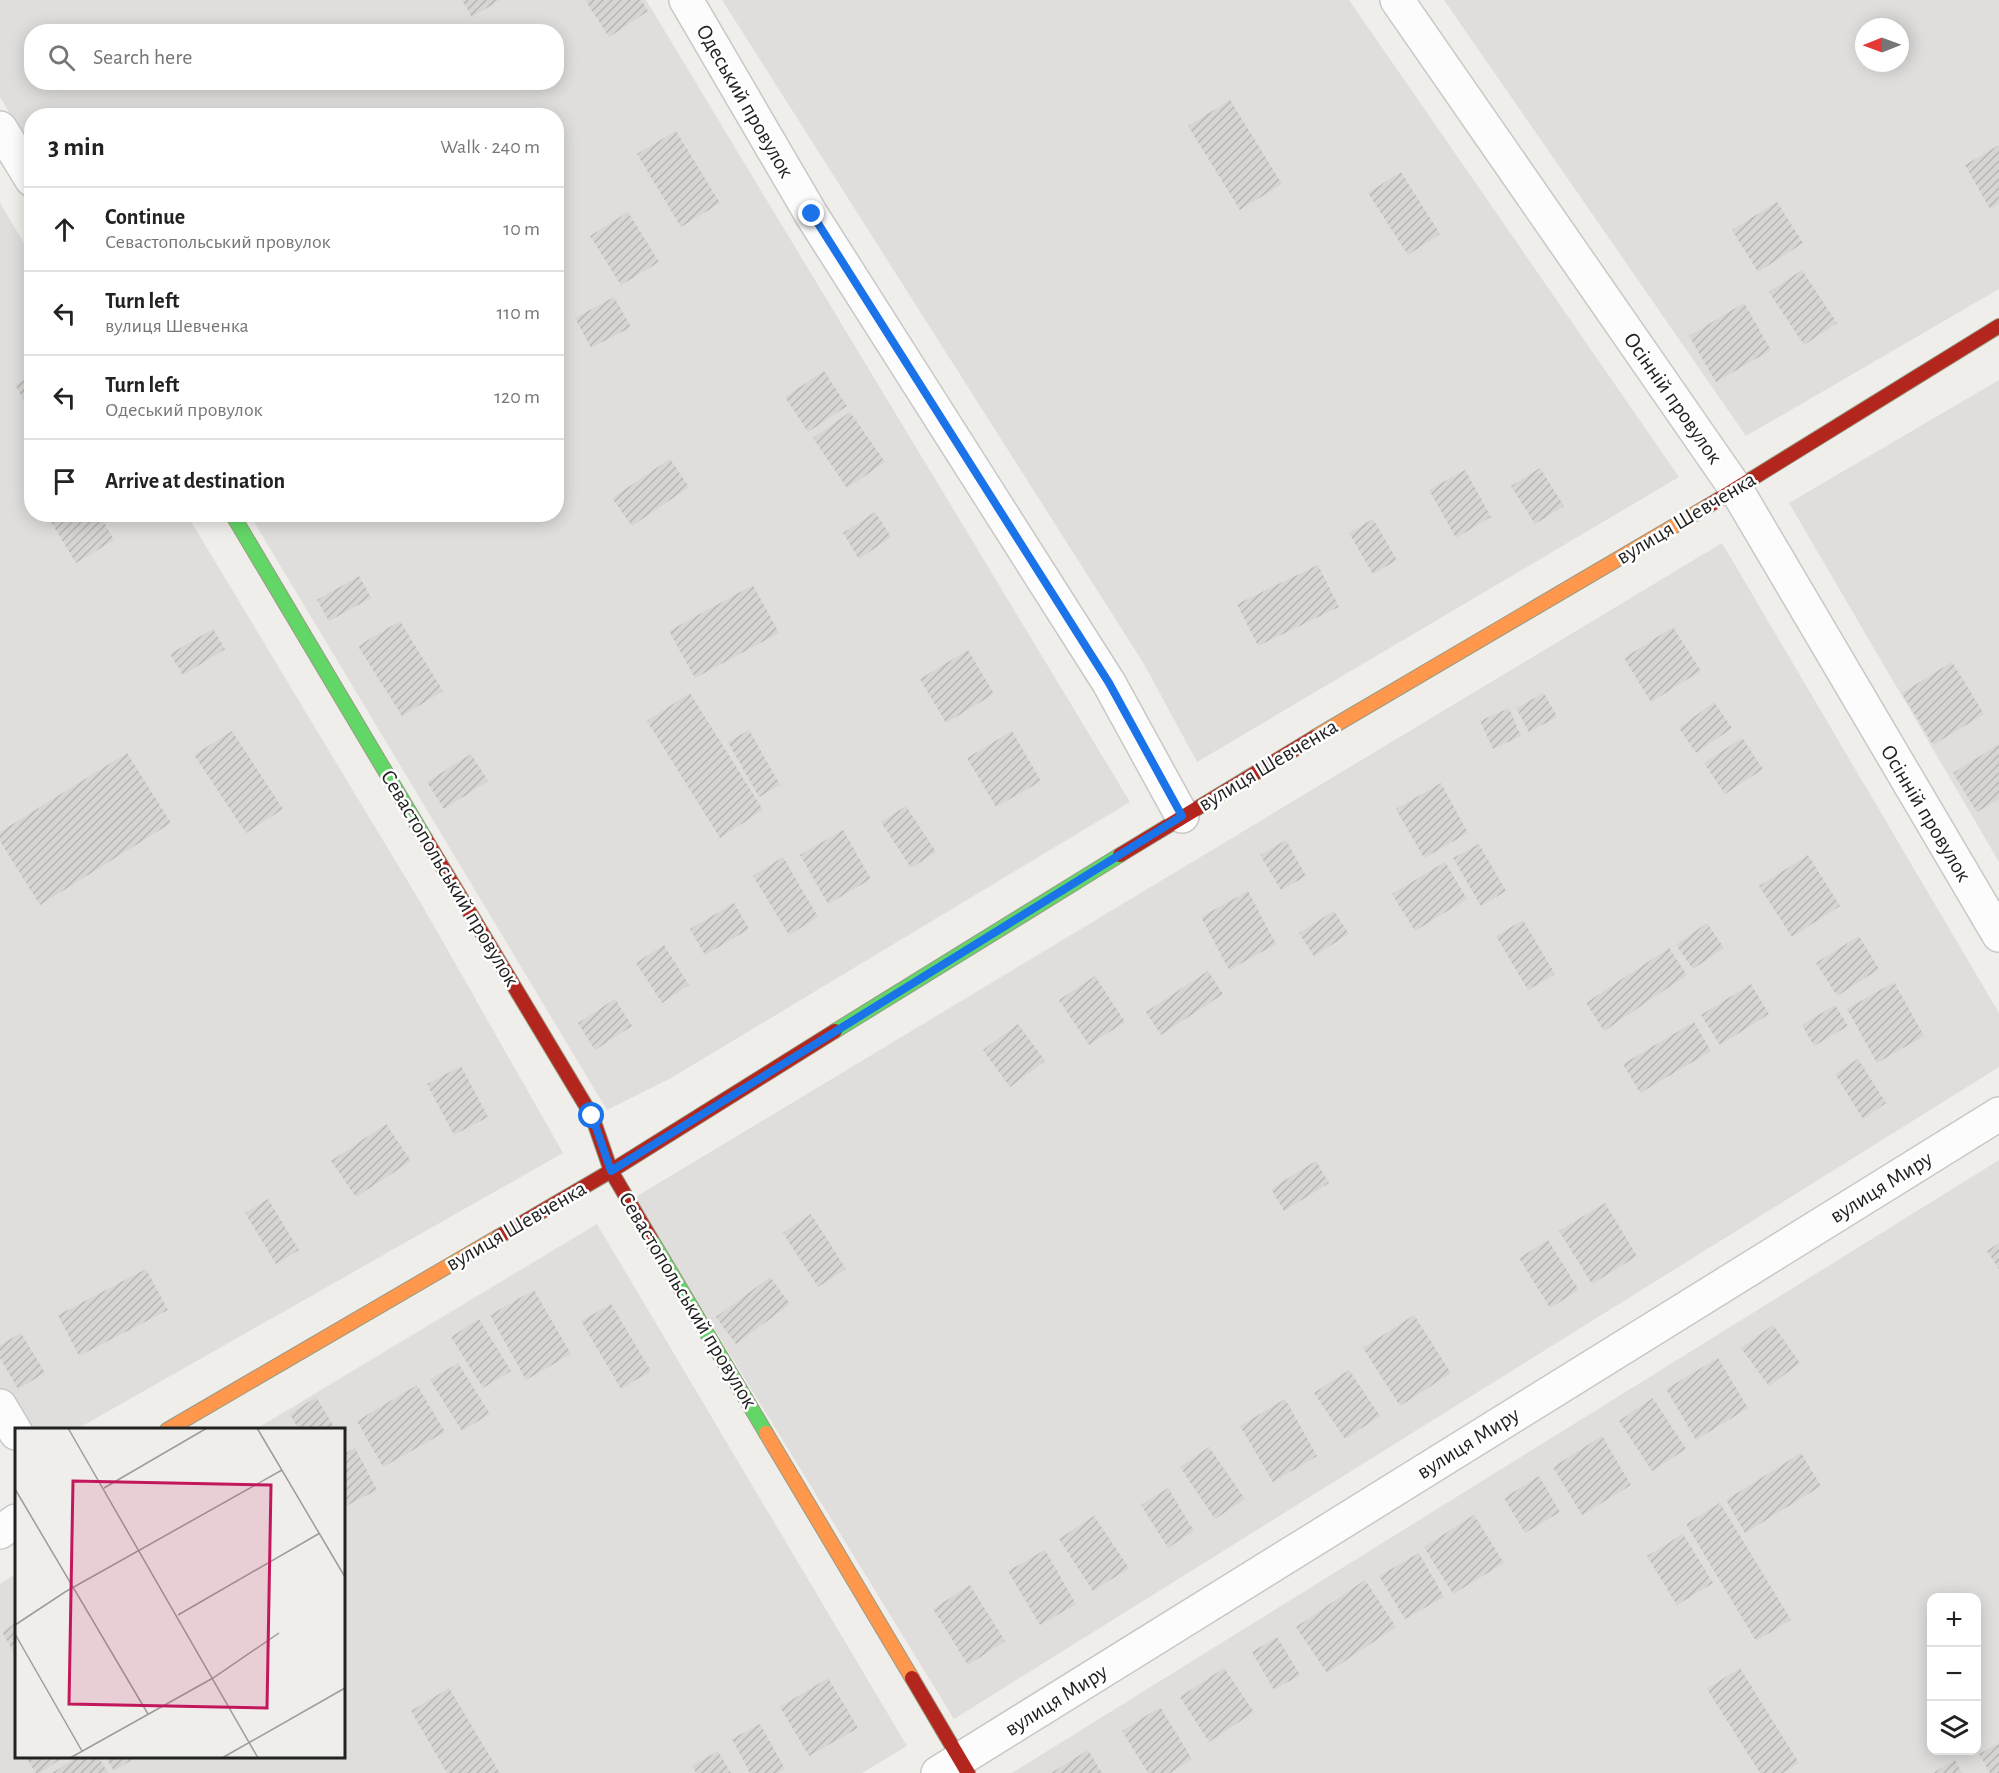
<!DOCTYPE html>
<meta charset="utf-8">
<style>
:root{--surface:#fff;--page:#f6f6f6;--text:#222;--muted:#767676;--line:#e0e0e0}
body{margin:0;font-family:"Alegreya Sans",sans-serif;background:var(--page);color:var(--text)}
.controls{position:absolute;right:18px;bottom:18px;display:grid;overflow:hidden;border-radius:12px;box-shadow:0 3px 15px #0003}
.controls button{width:54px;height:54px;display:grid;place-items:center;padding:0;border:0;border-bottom:2px solid var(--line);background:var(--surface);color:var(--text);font:30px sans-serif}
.compass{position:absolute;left:1855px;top:18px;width:54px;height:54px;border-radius:50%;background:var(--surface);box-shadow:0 3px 15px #0003;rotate:269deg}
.stop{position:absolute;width:18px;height:18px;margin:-14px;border:4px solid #1a73e8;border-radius:50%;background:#fff}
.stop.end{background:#1a73e8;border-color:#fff;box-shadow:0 2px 6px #0008}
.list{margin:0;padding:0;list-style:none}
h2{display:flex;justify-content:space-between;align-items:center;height:78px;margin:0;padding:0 24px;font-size:26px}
h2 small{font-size:20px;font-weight:400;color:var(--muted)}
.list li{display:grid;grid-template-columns:39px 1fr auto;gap:18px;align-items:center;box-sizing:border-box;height:84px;padding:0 24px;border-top:2px solid var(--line)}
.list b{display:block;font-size:22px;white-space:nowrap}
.list p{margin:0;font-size:20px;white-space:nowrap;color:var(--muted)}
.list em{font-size:20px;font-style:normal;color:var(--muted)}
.icon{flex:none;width:33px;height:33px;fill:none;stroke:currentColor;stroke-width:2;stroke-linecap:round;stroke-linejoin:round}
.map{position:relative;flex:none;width:1999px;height:1773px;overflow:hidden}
.search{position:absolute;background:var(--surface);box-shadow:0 3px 15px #0003;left:24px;top:24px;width:540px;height:66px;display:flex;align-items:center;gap:15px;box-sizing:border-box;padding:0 21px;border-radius:24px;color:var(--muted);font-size:22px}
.panel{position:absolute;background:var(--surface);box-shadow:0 3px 15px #0003;left:24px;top:108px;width:540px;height:414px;border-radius:24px}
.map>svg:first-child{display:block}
.residential{fill:#dfdedc;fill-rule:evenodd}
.building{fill:url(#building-hatch)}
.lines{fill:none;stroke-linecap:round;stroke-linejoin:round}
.street-casing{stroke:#c9c8c7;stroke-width:36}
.fast-casing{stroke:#999a82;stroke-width:16}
.slow-casing{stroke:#999a82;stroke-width:16}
.jam-casing{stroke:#999a82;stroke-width:16}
.street{stroke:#fdfcfc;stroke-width:33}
.fast{stroke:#63d668;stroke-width:14}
.slow{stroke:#ff974d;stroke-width:14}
.jam{stroke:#b3261e;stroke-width:14}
.route{stroke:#1a73e8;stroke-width:8}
.labels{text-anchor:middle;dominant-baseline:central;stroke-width:5;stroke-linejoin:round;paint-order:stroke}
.street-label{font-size:22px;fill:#222;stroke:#fff}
.inset-road{fill:none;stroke:#9e9c9b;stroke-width:1.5}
.view{fill:#c2185b;fill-opacity:0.15;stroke:#c2185b;stroke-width:3}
.inset-edge{fill:none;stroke:#222;stroke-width:3}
</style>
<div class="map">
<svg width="1999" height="1773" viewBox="0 0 1999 1773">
<defs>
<pattern id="building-hatch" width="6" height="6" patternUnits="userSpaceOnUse" patternTransform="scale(1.5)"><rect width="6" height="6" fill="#d7d4d2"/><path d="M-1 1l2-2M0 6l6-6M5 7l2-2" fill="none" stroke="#b8b6b4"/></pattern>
</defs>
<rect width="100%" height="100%" fill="#f0eeeb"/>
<g class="residential">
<path d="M0,0h646l484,802 -459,276 -64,32 -357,-595 306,-1v-398h-524l-1,34 -31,-53zM32,32h524v50h-524z"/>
<polygon points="722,0 1349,0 1679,477 1197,762 1144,664"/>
<path d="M1444,0h555v289l-253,147zM1864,27h36v36h-36z"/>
<polygon points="0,203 31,255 32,514 187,515 422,905 563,1153 77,1429 16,1430 0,1409"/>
<polygon points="1999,380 1999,862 1789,503"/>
<polygon points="1722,543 1999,1013 1999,1067 954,1719 634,1198"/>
<path d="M1999,1160v613h-987zM1932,1598h44v152h-44z"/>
<polygon points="597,1224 907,1746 862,1773 0,1773 0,1584 16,1574 16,1756 344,1756 344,1430 256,1429"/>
</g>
<g class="building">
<polygon points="462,0 500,0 472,17"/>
<polygon points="585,0 641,0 648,11 609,37"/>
<polygon points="1230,100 1282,184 1240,210 1188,126"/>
<polygon points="676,131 720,203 681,227 637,154"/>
<polygon points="1999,145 1999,204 1990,209 1965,165"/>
<polygon points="1401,172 1440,234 1408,255 1368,193"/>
<polygon points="1777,202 1803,243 1758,272 1732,230"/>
<polygon points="628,212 659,262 621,285 590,236"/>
<polygon points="1802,270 1837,323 1804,345 1769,292"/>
<polygon points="614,297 631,327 591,348 575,318"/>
<polygon points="1744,303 1771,350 1716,382 1689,336"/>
<polygon points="824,371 847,406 808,432 785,397"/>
<polygon points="32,375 32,413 15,385"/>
<polygon points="850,412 885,462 847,488 813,438"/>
<polygon points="670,459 689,487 632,526 612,498"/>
<polygon points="1540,468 1564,506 1535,524 1511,486"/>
<polygon points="1465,470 1491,517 1456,538 1429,490"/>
<polygon points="875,512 891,537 859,559 843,533"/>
<polygon points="46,514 99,514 114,540 76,563"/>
<polygon points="1373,519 1397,560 1373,574 1349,533"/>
<polygon points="1318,565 1339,607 1258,646 1237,604"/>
<polygon points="359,576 371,598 329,621 317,600"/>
<polygon points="753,585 779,633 695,678 669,631"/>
<polygon points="400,621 443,691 402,716 358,646"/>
<polygon points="1673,627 1701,671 1651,702 1624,658"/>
<polygon points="213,629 225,649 183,675 170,654"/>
<polygon points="968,650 994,694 946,723 920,679"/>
<polygon points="1952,662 1984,714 1933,745 1902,693"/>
<polygon points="690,693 763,810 720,838 647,721"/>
<polygon points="1544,693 1557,717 1529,732 1516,708"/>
<polygon points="1714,702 1732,728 1696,753 1679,728"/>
<polygon points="1509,708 1521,736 1493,749 1480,721"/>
<polygon points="749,730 780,785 759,797 728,742"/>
<polygon points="232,731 283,809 246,833 194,755"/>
<polygon points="1012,731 1041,781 996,807 967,758"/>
<polygon points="1742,738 1763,769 1725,794 1704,763"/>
<polygon points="1999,744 1999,799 1977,812 1953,773"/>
<polygon points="127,753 171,823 40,905 0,841 0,832"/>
<polygon points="471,754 488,781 444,809 427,782"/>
<polygon points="1441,783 1468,833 1424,858 1396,809"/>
<polygon points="906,806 936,852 911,868 881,822"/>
<polygon points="843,830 871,879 828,904 800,855"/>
<polygon points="1286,840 1306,876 1281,890 1260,855"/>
<polygon points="1479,844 1506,891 1481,906 1453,858"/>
<polygon points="1808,855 1840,906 1792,937 1759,886"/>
<polygon points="783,857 818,917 789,935 753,876"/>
<polygon points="1445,862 1467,899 1415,931 1392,894"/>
<polygon points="1248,891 1276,944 1229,970 1201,917"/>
<polygon points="734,903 749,929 705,955 690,929"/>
<polygon points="1334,911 1349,934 1314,956 1299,933"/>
<polygon points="1523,920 1555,974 1528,990 1496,936"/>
<polygon points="1707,923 1724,948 1693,969 1676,945"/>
<polygon points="1859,936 1879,969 1837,996 1816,963"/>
<polygon points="664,945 689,985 662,1003 636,963"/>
<polygon points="1669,948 1687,975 1604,1031 1586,1003"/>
<polygon points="1208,971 1223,994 1161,1035 1146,1012"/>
<polygon points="1095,976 1125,1022 1089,1045 1059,1000"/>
<polygon points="1894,982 1924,1036 1877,1063 1847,1009"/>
<polygon points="1751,984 1769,1014 1720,1045 1701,1015"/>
<polygon points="615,999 632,1026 595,1050 578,1023"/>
<polygon points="1835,1005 1848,1026 1814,1046 1802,1025"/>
<polygon points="1694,1022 1711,1051 1640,1093 1623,1064"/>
<polygon points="1018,1024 1045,1061 1010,1087 983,1050"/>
<polygon points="1858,1059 1886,1103 1863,1119 1835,1074"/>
<polygon points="461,1066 488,1117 454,1135 427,1084"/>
<polygon points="386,1124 411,1161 356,1197 331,1161"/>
<polygon points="1316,1161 1329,1183 1284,1211 1271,1189"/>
<polygon points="268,1199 299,1250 276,1264 245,1213"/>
<polygon points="1605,1203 1637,1256 1592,1284 1559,1231"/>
<polygon points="811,1214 846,1269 818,1287 783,1233"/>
<polygon points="1548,1240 1579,1290 1550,1308 1519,1258"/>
<polygon points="1999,1243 1999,1269 1987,1251"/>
<polygon points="146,1269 168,1310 79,1356 58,1315"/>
<polygon points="770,1277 790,1304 736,1344 716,1317"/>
<polygon points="534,1290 571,1354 526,1380 490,1315"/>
<polygon points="611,1304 651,1371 621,1389 581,1321"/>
<polygon points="1414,1315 1451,1373 1400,1406 1363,1348"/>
<polygon points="479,1319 511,1371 483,1388 451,1337"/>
<polygon points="1773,1325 1800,1363 1769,1386 1741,1348"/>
<polygon points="21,1333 45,1373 18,1389 0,1358 0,1345"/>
<polygon points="1718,1358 1748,1408 1696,1440 1666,1389"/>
<polygon points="458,1363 490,1414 462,1431 430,1380"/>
<polygon points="1349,1370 1380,1416 1345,1439 1314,1393"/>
<polygon points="417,1385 445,1432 383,1467 357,1421"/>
<polygon points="316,1397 336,1430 299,1430 290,1414"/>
<polygon points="1653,1398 1686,1449 1652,1471 1619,1421"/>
<polygon points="1285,1399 1317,1456 1273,1482 1240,1426"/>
<polygon points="1602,1436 1631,1485 1582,1515 1553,1467"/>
<polygon points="1209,1447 1245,1499 1215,1519 1180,1467"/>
<polygon points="355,1448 377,1490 344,1507 344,1454"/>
<polygon points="1801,1453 1821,1486 1745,1533 1726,1500"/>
<polygon points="1539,1476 1560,1512 1525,1533 1504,1498"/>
<polygon points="1168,1488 1194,1531 1168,1548 1141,1505"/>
<polygon points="1720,1503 1791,1620 1756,1641 1686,1524"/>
<polygon points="1474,1515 1504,1563 1453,1594 1424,1547"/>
<polygon points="1094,1516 1129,1568 1093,1591 1059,1539"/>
<polygon points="1683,1534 1713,1583 1677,1605 1647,1556"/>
<polygon points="1045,1550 1076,1604 1040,1625 1008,1571"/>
<polygon points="1419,1553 1444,1597 1405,1619 1379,1576"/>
<polygon points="1365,1580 1396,1627 1327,1673 1296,1627"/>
<polygon points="970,1585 1005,1641 968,1665 933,1609"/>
<polygon points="16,1623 16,1656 2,1632"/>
<polygon points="1277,1637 1300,1675 1274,1690 1252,1652"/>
<polygon points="1224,1668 1254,1712 1209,1742 1180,1697"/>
<polygon points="1740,1668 1799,1763 1783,1773 1760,1773 1707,1689"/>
<polygon points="828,1678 858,1728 809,1756 780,1707"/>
<polygon points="449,1688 500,1773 447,1773 411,1711"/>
<polygon points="1160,1707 1192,1759 1170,1773 1148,1773 1122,1731"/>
<polygon points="760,1724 785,1769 779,1773 750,1773 732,1739"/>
<polygon points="1999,1743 1999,1773 1990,1773 1979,1754"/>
<polygon points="1088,1750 1102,1773 1051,1773"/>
<polygon points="718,1751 731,1773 696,1773 692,1766"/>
<polygon points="25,1756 65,1756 40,1773 36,1773"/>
<polygon points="79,1756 98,1756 108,1773 52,1773"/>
<polygon points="105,1756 138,1756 114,1771"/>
<polygon points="1955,1760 1962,1773 1933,1773"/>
</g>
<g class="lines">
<g class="street-casing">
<g id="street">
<polyline points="686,0 811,214 1109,683 1182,816"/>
<polyline points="1397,0 1736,489 1999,935"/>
<polyline points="0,128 32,180"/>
<polyline points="0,1406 16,1433"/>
<polyline points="0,1532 16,1521"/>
<polyline points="938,1773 1999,1114"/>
</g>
</g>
<g class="fast-casing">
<g id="fast">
<polyline points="232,514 425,838"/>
<polyline points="835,1031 1120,855"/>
<polyline points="651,1239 766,1433"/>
</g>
</g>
<g class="slow-casing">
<g id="slow">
<polyline points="1315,737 1708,506"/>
<polyline points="167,1430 498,1237"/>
<polyline points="766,1433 912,1678"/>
</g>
</g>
<g class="jam-casing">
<g id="jam">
<polyline points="1708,506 1999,326"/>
<polyline points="425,838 592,1116 611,1171 651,1239"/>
<polyline points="1120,855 1315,737"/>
<polyline points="498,1237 611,1171 835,1031"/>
<polyline points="912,1678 968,1773"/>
</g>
</g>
<use href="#street" class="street"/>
<use href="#fast" class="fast"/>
<use href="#slow" class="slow"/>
<use href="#jam" class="jam"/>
</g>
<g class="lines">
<polyline class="route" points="592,1116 611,1171 1182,816 1109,683 812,214"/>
</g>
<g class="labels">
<g class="street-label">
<text transform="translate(745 101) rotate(60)">Одеський провулок</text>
<text transform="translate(1673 398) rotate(55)">Осінній провулок</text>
<text transform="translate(1686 518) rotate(-31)">вулиця Шевченка</text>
<text transform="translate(1268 765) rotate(-31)">вулиця Шевченка</text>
<text transform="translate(1926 813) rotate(59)">Осінній провулок</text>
<text transform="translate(450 878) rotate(59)">Севастопольський провулок</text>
<text transform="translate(1881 1187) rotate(-32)">вулиця Миру</text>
<text transform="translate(516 1226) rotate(-30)">вулиця Шевченка</text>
<text transform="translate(688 1300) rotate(59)">Севастопольський провулок</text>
<text transform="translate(1468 1443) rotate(-32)">вулиця Миру</text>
<text transform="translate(1056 1700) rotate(-32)">вулиця Миру</text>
</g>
</g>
<g transform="translate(15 1428)">
<rect width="330" height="330" fill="#f0eeeb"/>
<path class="inset-road" d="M53,0l190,330M242,0l88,149M89,60l103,-60M0,61l133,225M163,187l142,-82M0,197l50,-33 217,-122M0,206l67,117M55,330l143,-80 66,-45M207,330l123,-70"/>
<path class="view" d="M58,53l198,4 -4,223 -198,-4z"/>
<rect width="330" height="330" class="inset-edge"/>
</g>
</svg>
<div class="controls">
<button>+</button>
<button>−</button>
<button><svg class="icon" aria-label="layers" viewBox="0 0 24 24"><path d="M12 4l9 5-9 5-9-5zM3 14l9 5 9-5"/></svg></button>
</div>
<svg class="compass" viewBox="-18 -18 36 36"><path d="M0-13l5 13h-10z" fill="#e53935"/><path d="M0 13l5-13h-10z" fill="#767676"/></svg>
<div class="stop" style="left:592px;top:1116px"></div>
<div class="stop end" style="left:812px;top:214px"></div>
<div class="search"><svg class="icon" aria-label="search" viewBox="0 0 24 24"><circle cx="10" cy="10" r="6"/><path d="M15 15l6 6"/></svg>Search here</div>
<section class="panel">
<h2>3 min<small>Walk · 240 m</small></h2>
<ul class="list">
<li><svg class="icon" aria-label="ahead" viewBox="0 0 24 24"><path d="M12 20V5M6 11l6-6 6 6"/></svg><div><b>Continue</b><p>Севастопольський провулок</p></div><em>10 m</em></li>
<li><svg class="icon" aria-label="left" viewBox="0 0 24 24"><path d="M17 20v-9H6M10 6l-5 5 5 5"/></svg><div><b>Turn left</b><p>вулиця Шевченка</p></div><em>110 m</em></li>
<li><svg class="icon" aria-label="left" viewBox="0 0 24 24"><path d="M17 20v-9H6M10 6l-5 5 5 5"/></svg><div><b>Turn left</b><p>Одеський провулок</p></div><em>120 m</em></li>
<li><svg class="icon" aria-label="arrive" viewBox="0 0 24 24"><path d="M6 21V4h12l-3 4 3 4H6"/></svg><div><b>Arrive at destination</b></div></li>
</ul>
</section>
</div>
